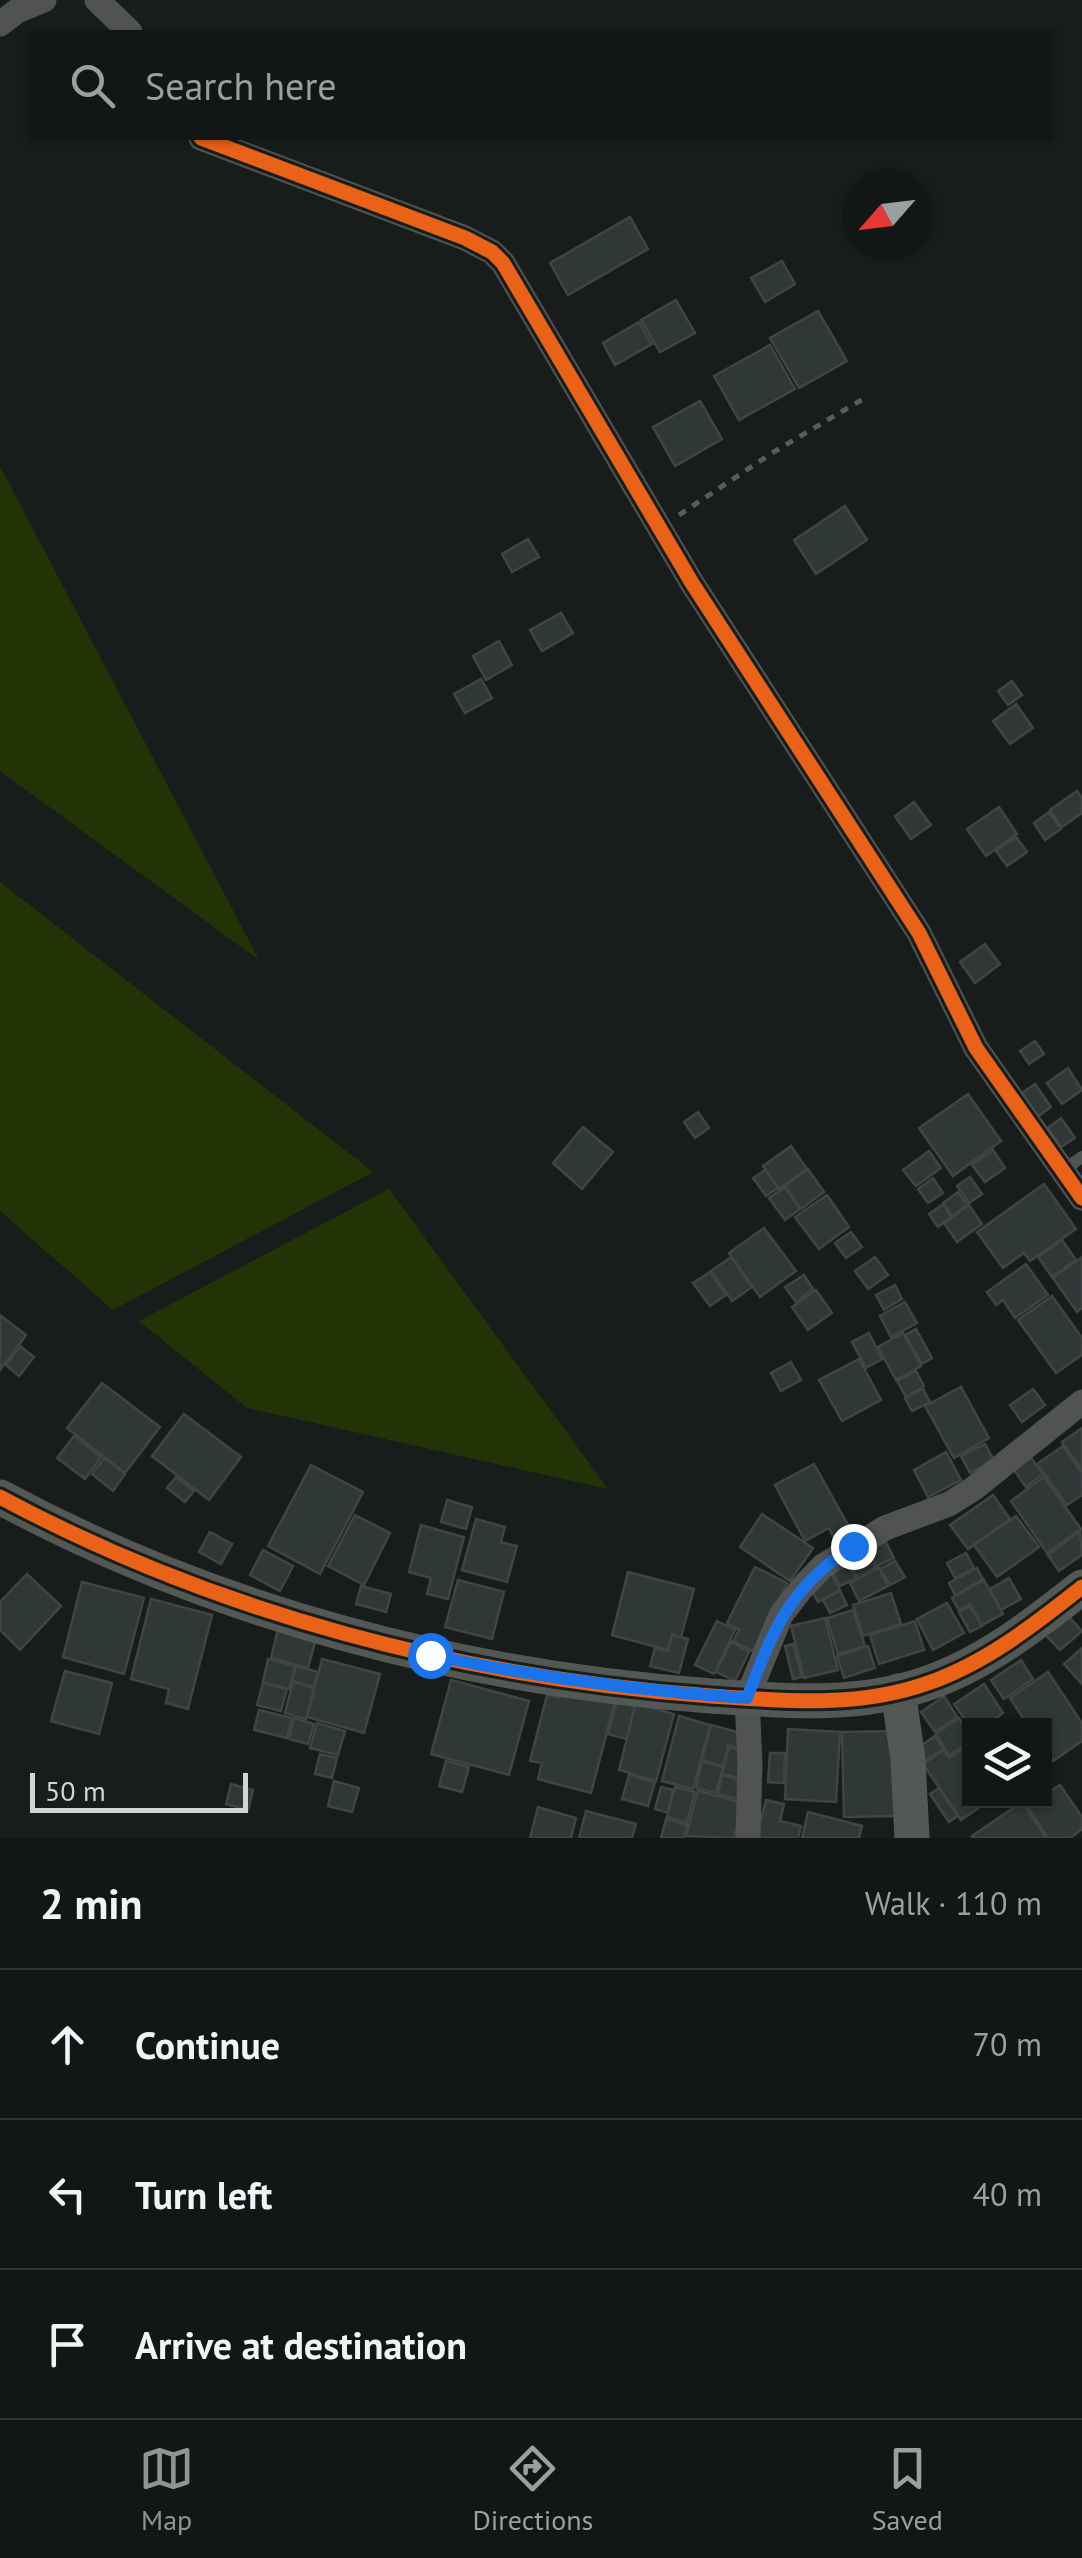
<!DOCTYPE html>
<meta charset="utf-8">
<style>
:root{--surface:#121614;--page:#1f2322;--text:#f1f3f6;--muted:#9c9fa0;--line:#313534;--accent:#909593}
body{margin:0;font-family:"PT Sans",sans-serif;background:var(--page);color:var(--text)}
.controls{position:absolute;right:30px;bottom:30px;display:grid;overflow:hidden;border-radius:0px;box-shadow:0 2px 8px #0004}
.controls button{width:90px;height:90px;display:grid;place-items:center;padding:0;border:0;border-bottom:2px solid var(--line);background:var(--surface);color:var(--text);font:50px sans-serif}
.compass{position:absolute;left:842px;top:170px;width:90px;height:90px;border-radius:50%;background:var(--surface);box-shadow:0 2px 8px #0004;rotate:242deg}
.scale{position:absolute;left:30px;bottom:25px;width:218px;box-sizing:border-box;padding-left:10px;border:5px solid #d0d6d3;border-top:0;font-size:28px;line-height:35px;white-space:nowrap;color:#d0d6d3;-webkit-text-stroke:8px #161f1c;paint-order:stroke}
.stop{position:absolute;width:30px;height:30px;margin:-22px;border:8px solid #1a73e8;border-radius:50%;background:#fff}
.stop.end{background:#1a73e8;border-color:#fff;box-shadow:0 2px 10px #0008}
.list{margin:0;padding:0;list-style:none}
h2{display:flex;justify-content:space-between;align-items:center;height:130px;margin:0;padding:0 40px;font-size:42px}
h2 small{font-size:32px;font-weight:400;color:var(--muted)}
.list li{display:grid;grid-template-columns:65px 1fr auto;gap:30px;align-items:center;box-sizing:border-box;height:150px;padding:0 40px;border-top:2px solid var(--line)}
.list b{display:block;font-size:38px;white-space:nowrap}
.list em{font-size:32px;font-style:normal;color:var(--muted)}
.icon{flex:none;width:55px;height:55px;fill:none;stroke:currentColor;stroke-width:2;stroke-linecap:round;stroke-linejoin:round}
.map{position:relative;flex:none;width:1082px;height:1838px;overflow:hidden}
.search{position:absolute;background:var(--surface);box-shadow:0 2px 8px #0004;left:30px;right:30px;top:30px;height:110px;display:flex;align-items:center;gap:25px;box-sizing:border-box;padding:0 35px;border-radius:0px;color:var(--muted);font-size:38px}
.sheet{height:580px;background:var(--surface)}
nav{display:flex;justify-content:space-around;align-items:center;box-sizing:border-box;height:140px;border-top:2px solid var(--line);background:var(--surface);font-size:28px;color:var(--muted)}
nav a{display:grid;justify-items:center;gap:5px}
nav .on{color:var(--accent)}
.map>svg:first-child{display:block}
.grass{fill:#223406}
.building{fill:#2f3836;stroke:#404544;stroke-width:2.5}
.lines{fill:none;stroke-linecap:round;stroke-linejoin:round}
.path{stroke:#585c5a;stroke-width:5;stroke-dasharray:8 8;stroke-linecap:butt}
.lane{stroke:#505352;stroke-width:12}
.street{stroke:#505352;stroke-width:25}
.secondary{stroke:#535855;stroke-width:35}
.cycleway-casing{stroke:#161f1c;stroke-width:21}
.cycleway{stroke:#ea6118;stroke-width:15}
.route{stroke:#1a73e8;stroke-width:12}
</style>
<div class="map">
<svg width="1082" height="1838" viewBox="0 0 1082 1838">
<rect width="100%" height="100%" fill="#181d1b"/>
<g class="grass">
<polygon points="0,466 259,960 0,771"/>
<polygon points="0,882 373,1172 113,1310 0,1211"/>
<polygon points="389,1189 608,1489 247,1408 139,1321"/>
</g>
<g class="building">
<polygon points="630,217 648,249 568,295 550,263"/>
<polygon points="782,261 795,284 765,302 751,278"/>
<polygon points="676,300 695,333 660,352 641,320"/>
<polygon points="818,311 847,361 799,388 770,338"/>
<polygon points="639,322 652,344 615,365 603,343"/>
<polygon points="770,345 795,389 739,420 714,376"/>
<polygon points="700,401 722,439 675,466 653,427"/>
<polygon points="845,506 867,540 816,574 794,540"/>
<polygon points="528,539 539,557 512,572 502,554"/>
<polygon points="561,613 573,633 542,651 530,630"/>
<polygon points="499,641 512,665 486,680 473,656"/>
<polygon points="481,679 492,698 465,713 454,694"/>
<polygon points="1012,681 1022,695 1008,705 998,691"/>
<polygon points="1016,704 1033,728 1010,744 993,721"/>
<polygon points="1077,791 1082,798 1082,813 1062,827 1050,810"/>
<polygon points="914,802 931,825 911,839 895,816"/>
<polygon points="999,807 1017,834 986,856 967,829"/>
<polygon points="1049,812 1061,829 1045,840 1034,823"/>
<polygon points="1016,837 1027,852 1007,866 996,851"/>
<polygon points="985,944 1000,964 975,983 960,962"/>
<polygon points="1035,1041 1044,1054 1029,1064 1020,1051"/>
<polygon points="1068,1068 1082,1090 1062,1104 1047,1083"/>
<polygon points="1035,1084 1051,1107 1036,1118 1019,1095"/>
<polygon points="968,1094 1001,1141 953,1176 919,1128"/>
<polygon points="698,1112 709,1128 695,1138 684,1122"/>
<polygon points="1061,1118 1075,1138 1061,1147 1048,1128"/>
<polygon points="583,1127 613,1152 582,1189 553,1163"/>
<polygon points="791,1146 807,1169 779,1189 763,1166"/>
<polygon points="993,1150 1005,1168 985,1182 972,1165"/>
<polygon points="929,1151 941,1168 916,1186 903,1170"/>
<polygon points="808,1169 824,1192 801,1209 785,1186"/>
<polygon points="765,1170 778,1188 766,1196 753,1178"/>
<polygon points="970,1177 982,1194 969,1203 957,1186"/>
<polygon points="933,1178 943,1193 928,1203 918,1189"/>
<polygon points="1044,1184 1076,1229 1030,1261 1024,1253 1003,1268 977,1232"/>
<polygon points="785,1187 800,1209 785,1220 769,1198"/>
<polygon points="958,1192 967,1205 952,1216 943,1203"/>
<polygon points="827,1195 849,1227 819,1249 795,1217"/>
<polygon points="943,1204 951,1217 938,1227 929,1214"/>
<polygon points="969,1205 982,1224 957,1242 944,1223"/>
<polygon points="764,1228 796,1271 760,1297 729,1253"/>
<polygon points="851,1232 862,1247 846,1258 835,1243"/>
<polygon points="1062,1240 1076,1260 1052,1277 1038,1257"/>
<polygon points="731,1257 752,1287 732,1301 711,1271"/>
<polygon points="875,1257 888,1275 868,1289 855,1271"/>
<polygon points="1082,1257 1082,1308 1077,1312 1053,1278"/>
<polygon points="1026,1264 1048,1295 1015,1318 1003,1300 996,1305 987,1292"/>
<polygon points="710,1272 726,1295 710,1306 693,1283"/>
<polygon points="804,1275 813,1289 796,1302 785,1287"/>
<polygon points="895,1285 902,1299 884,1310 876,1295"/>
<polygon points="816,1290 832,1313 808,1330 792,1307"/>
<polygon points="1052,1296 1082,1338 1082,1355 1056,1373 1018,1320"/>
<polygon points="905,1302 917,1323 891,1337 880,1316"/>
<polygon points="0,1315 26,1335 0,1370"/>
<polygon points="916,1329 932,1358 922,1364 905,1335"/>
<polygon points="869,1333 882,1359 866,1368 852,1342"/>
<polygon points="903,1333 921,1366 896,1380 878,1347"/>
<polygon points="20,1346 34,1357 19,1376 6,1365"/>
<polygon points="859,1359 881,1400 842,1421 819,1380"/>
<polygon points="791,1362 801,1380 781,1391 771,1373"/>
<polygon points="916,1371 924,1386 906,1397 897,1381"/>
<polygon points="102,1383 160,1427 125,1473 67,1428"/>
<polygon points="961,1387 989,1438 954,1458 925,1406"/>
<polygon points="923,1389 930,1402 912,1411 905,1398"/>
<polygon points="1033,1389 1045,1405 1022,1422 1010,1405"/>
<polygon points="184,1414 241,1457 209,1500 152,1456"/>
<polygon points="1082,1428 1082,1470 1062,1442"/>
<polygon points="74,1436 101,1457 85,1479 57,1458"/>
<polygon points="985,1444 994,1460 970,1473 961,1456"/>
<polygon points="1063,1446 1082,1473 1082,1495 1067,1505 1037,1464"/>
<polygon points="946,1452 961,1480 928,1497 914,1470"/>
<polygon points="1029,1455 1043,1474 1026,1487 1012,1467"/>
<polygon points="104,1458 125,1474 113,1491 92,1474"/>
<polygon points="814,1464 849,1527 833,1536 829,1528 805,1541 775,1485"/>
<polygon points="311,1465 363,1492 320,1574 268,1546"/>
<polygon points="176,1477 194,1491 185,1502 167,1488"/>
<polygon points="1044,1477 1081,1529 1047,1553 1011,1501"/>
<polygon points="993,1495 1010,1519 968,1549 950,1525"/>
<polygon points="447,1500 472,1507 466,1529 441,1522"/>
<polygon points="762,1514 813,1548 790,1581 740,1547"/>
<polygon points="355,1515 390,1533 364,1585 328,1566"/>
<polygon points="1016,1516 1039,1547 997,1577 974,1545"/>
<polygon points="476,1519 505,1527 501,1542 517,1546 507,1582 462,1570"/>
<polygon points="421,1525 464,1537 448,1599 427,1594 431,1578 409,1572"/>
<polygon points="1080,1531 1082,1555 1059,1571 1048,1555"/>
<polygon points="210,1532 232,1544 221,1564 199,1552"/>
<polygon points="882,1535 894,1558 877,1566 865,1544"/>
<polygon points="864,1545 876,1567 858,1578 846,1555"/>
<polygon points="263,1550 293,1566 280,1591 250,1575"/>
<polygon points="966,1553 974,1568 955,1578 947,1563"/>
<polygon points="845,1557 856,1578 840,1586 829,1565"/>
<polygon points="895,1561 905,1577 890,1585 880,1569"/>
<polygon points="755,1567 787,1583 753,1651 733,1642 739,1630 727,1623"/>
<polygon points="879,1568 888,1586 859,1601 850,1583"/>
<polygon points="977,1568 983,1579 955,1595 949,1583"/>
<polygon points="830,1571 840,1590 818,1602 808,1583"/>
<polygon points="628,1572 694,1589 681,1637 672,1634 668,1650 612,1635"/>
<polygon points="27,1574 61,1606 20,1650 0,1630 0,1602"/>
<polygon points="1009,1578 1021,1599 1001,1610 990,1589"/>
<polygon points="458,1580 504,1592 492,1639 445,1627"/>
<polygon points="984,1580 1003,1614 982,1625 970,1604 959,1610 952,1598"/>
<polygon points="82,1582 144,1598 124,1674 63,1657"/>
<polygon points="361,1586 391,1594 386,1612 356,1604"/>
<polygon points="840,1591 847,1605 830,1613 823,1600"/>
<polygon points="891,1593 901,1624 863,1636 853,1605"/>
<polygon points="151,1599 212,1615 188,1709 166,1703 169,1689 131,1679"/>
<polygon points="947,1603 964,1633 933,1650 917,1619"/>
<polygon points="970,1606 982,1626 970,1632 959,1612"/>
<polygon points="853,1610 865,1646 838,1654 827,1618"/>
<polygon points="1065,1612 1082,1631 1060,1650 1043,1632"/>
<polygon points="825,1618 838,1670 804,1678 791,1626"/>
<polygon points="717,1621 735,1630 714,1674 695,1665"/>
<polygon points="915,1621 924,1650 879,1664 870,1635"/>
<polygon points="278,1629 316,1639 308,1668 271,1658"/>
<polygon points="672,1635 688,1639 679,1673 650,1666 655,1648 668,1651"/>
<polygon points="731,1642 749,1652 735,1681 716,1672"/>
<polygon points="793,1644 802,1677 793,1679 785,1646"/>
<polygon points="868,1646 875,1668 844,1678 837,1656"/>
<polygon points="1082,1648 1082,1684 1064,1664"/>
<polygon points="268,1659 295,1666 289,1689 263,1682"/>
<polygon points="322,1659 380,1674 364,1733 307,1717"/>
<polygon points="1021,1660 1033,1679 1004,1699 991,1680"/>
<polygon points="296,1666 318,1672 314,1687 292,1681"/>
<polygon points="65,1671 112,1683 99,1734 51,1721"/>
<polygon points="1048,1672 1082,1723 1082,1741 1053,1761 1044,1749 1044,1726 1028,1726 1010,1698"/>
<polygon points="451,1680 529,1701 509,1775 431,1754"/>
<polygon points="293,1682 314,1688 306,1719 285,1713"/>
<polygon points="263,1683 287,1689 281,1711 257,1705"/>
<polygon points="984,1684 1003,1713 985,1726 970,1727 954,1704"/>
<polygon points="562,1687 615,1701 591,1793 538,1779 542,1763 530,1761 547,1695 559,1698"/>
<polygon points="944,1696 957,1717 935,1732 921,1712"/>
<polygon points="617,1701 635,1706 627,1739 608,1734"/>
<polygon points="636,1703 674,1714 656,1781 619,1770"/>
<polygon points="259,1710 292,1718 287,1738 254,1730"/>
<polygon points="679,1716 710,1725 693,1789 662,1781"/>
<polygon points="294,1718 314,1724 308,1744 289,1739"/>
<polygon points="959,1718 970,1734 970,1742 949,1755 936,1734"/>
<polygon points="317,1723 345,1731 338,1755 310,1748"/>
<polygon points="711,1725 748,1735 744,1750 728,1745 723,1766 702,1760"/>
<polygon points="788,1729 840,1732 836,1802 785,1799"/>
<polygon points="898,1731 899,1816 844,1817 842,1732"/>
<polygon points="935,1736 943,1749 924,1761 916,1749"/>
<polygon points="970,1744 970,1800 990,1800 961,1820 923,1764 944,1750 949,1758"/>
<polygon points="729,1747 749,1753 742,1779 722,1774"/>
<polygon points="770,1753 785,1753 784,1783 768,1782"/>
<polygon points="320,1754 337,1758 332,1778 315,1774"/>
<polygon points="446,1761 469,1767 462,1792 439,1786"/>
<polygon points="702,1761 723,1767 716,1793 696,1788"/>
<polygon points="629,1775 655,1782 648,1806 622,1799"/>
<polygon points="722,1775 747,1782 742,1800 718,1794"/>
<polygon points="334,1781 359,1788 352,1812 328,1806"/>
<polygon points="231,1784 253,1790 248,1810 226,1804"/>
<polygon points="1060,1785 1082,1817 1082,1829 1070,1838 1048,1838 1027,1807 1036,1800 1044,1800 1044,1795"/>
<polygon points="661,1787 673,1790 668,1813 655,1809"/>
<polygon points="675,1787 695,1792 687,1823 667,1817"/>
<polygon points="939,1788 958,1816 949,1822 930,1794"/>
<polygon points="698,1791 743,1803 734,1838 686,1836"/>
<polygon points="766,1800 784,1804 780,1821 801,1826 798,1838 756,1838"/>
<polygon points="1022,1802 1046,1838 973,1838 972,1836"/>
<polygon points="538,1807 576,1818 571,1838 530,1838"/>
<polygon points="586,1811 636,1824 632,1838 579,1838"/>
<polygon points="808,1812 862,1826 859,1838 802,1838"/>
<polygon points="666,1819 687,1825 684,1838 661,1838"/>
</g>
<g class="lines">
<polyline class="path" points="679,515 772,453 863,399"/>
<polyline class="lane" points="1062,1171 1082,1157"/>
<g class="street">
<polyline points="97,0 130,32"/>
<polyline points="0,24 17,11 44,0"/>
<polyline points="201,138 465,238 492,252 503,263 692,583 919,933 976,1048 1082,1198"/>
<polyline points="748,1838 750,1763 747,1698 781,1615 801,1589 823,1566 885,1528 949,1504 973,1489 1082,1402"/>
</g>
<g class="secondary">
<path d="M0,1497c218,117 464,181 711,199 73,5 147,12 217,-13 58,-20 107,-59 154,-96"/>
<polyline points="898,1691 908,1759 912,1838"/>
</g>
<g class="cycleway-casing">
<g id="cycleway">
<polyline points="201,138 465,238 492,252 503,263 692,583 919,933 976,1048 1082,1198"/>
<path d="M0,1497c218,117 464,181 711,199 73,5 147,12 217,-13 58,-20 107,-59 154,-96"/>
</g>
</g>
<use href="#cycleway" class="cycleway"/>
</g>
<g class="lines">
<path class="route" d="M430,1655c105,22 210,36 317,43 26,-68 43,-111 106,-152"/>
</g>
</svg>
<div class="controls">
<button><svg class="icon" aria-label="layers" viewBox="0 0 24 24"><path d="M12 4l9 5-9 5-9-5zM3 14l9 5 9-5"/></svg></button>
</div>
<svg class="compass" viewBox="-18 -18 36 36"><path d="M0-13l5 13h-10z" fill="#e53935"/><path d="M0 13l5-13h-10z" fill="#9c9fa0"/></svg>
<div class="scale">50 m</div>
<div class="stop" style="left:430px;top:1655px"></div>
<div class="stop end" style="left:853px;top:1546px"></div>
<div class="search"><svg class="icon" aria-label="search" viewBox="0 0 24 24"><circle cx="10" cy="10" r="6"/><path d="M15 15l6 6"/></svg>Search here</div>
</div>
<section class="sheet">
<h2>2 min<small>Walk · 110 m</small></h2>
<ul class="list">
<li><svg class="icon" aria-label="ahead" viewBox="0 0 24 24"><path d="M12 20V5M6 11l6-6 6 6"/></svg><div><b>Continue</b></div><em>70 m</em></li>
<li><svg class="icon" aria-label="left" viewBox="0 0 24 24"><path d="M17 20v-9H6M10 6l-5 5 5 5"/></svg><div><b>Turn left</b></div><em>40 m</em></li>
<li><svg class="icon" aria-label="arrive" viewBox="0 0 24 24"><path d="M6 21V4h12l-3 4 3 4H6"/></svg><div><b>Arrive at destination</b></div></li>
</ul>
</section>
<nav>
<a class="on"><svg class="icon" aria-label="map" viewBox="0 0 24 24"><path d="M3 6l6-2 6 2 6-2v14l-6 2-6-2-6 2zM9 4v14M15 6v14"/></svg>Map</a>
<a><svg class="icon" aria-label="directions" viewBox="0 0 24 24"><path d="M12 3l9 9-9 9-9-9zM9 14v-3h6M13 9l2 2-2 2"/></svg>Directions</a>
<a><svg class="icon" aria-label="saved" viewBox="0 0 24 24"><path d="M7 4h10v16l-5-4-5 4z"/></svg>Saved</a>
</nav>
